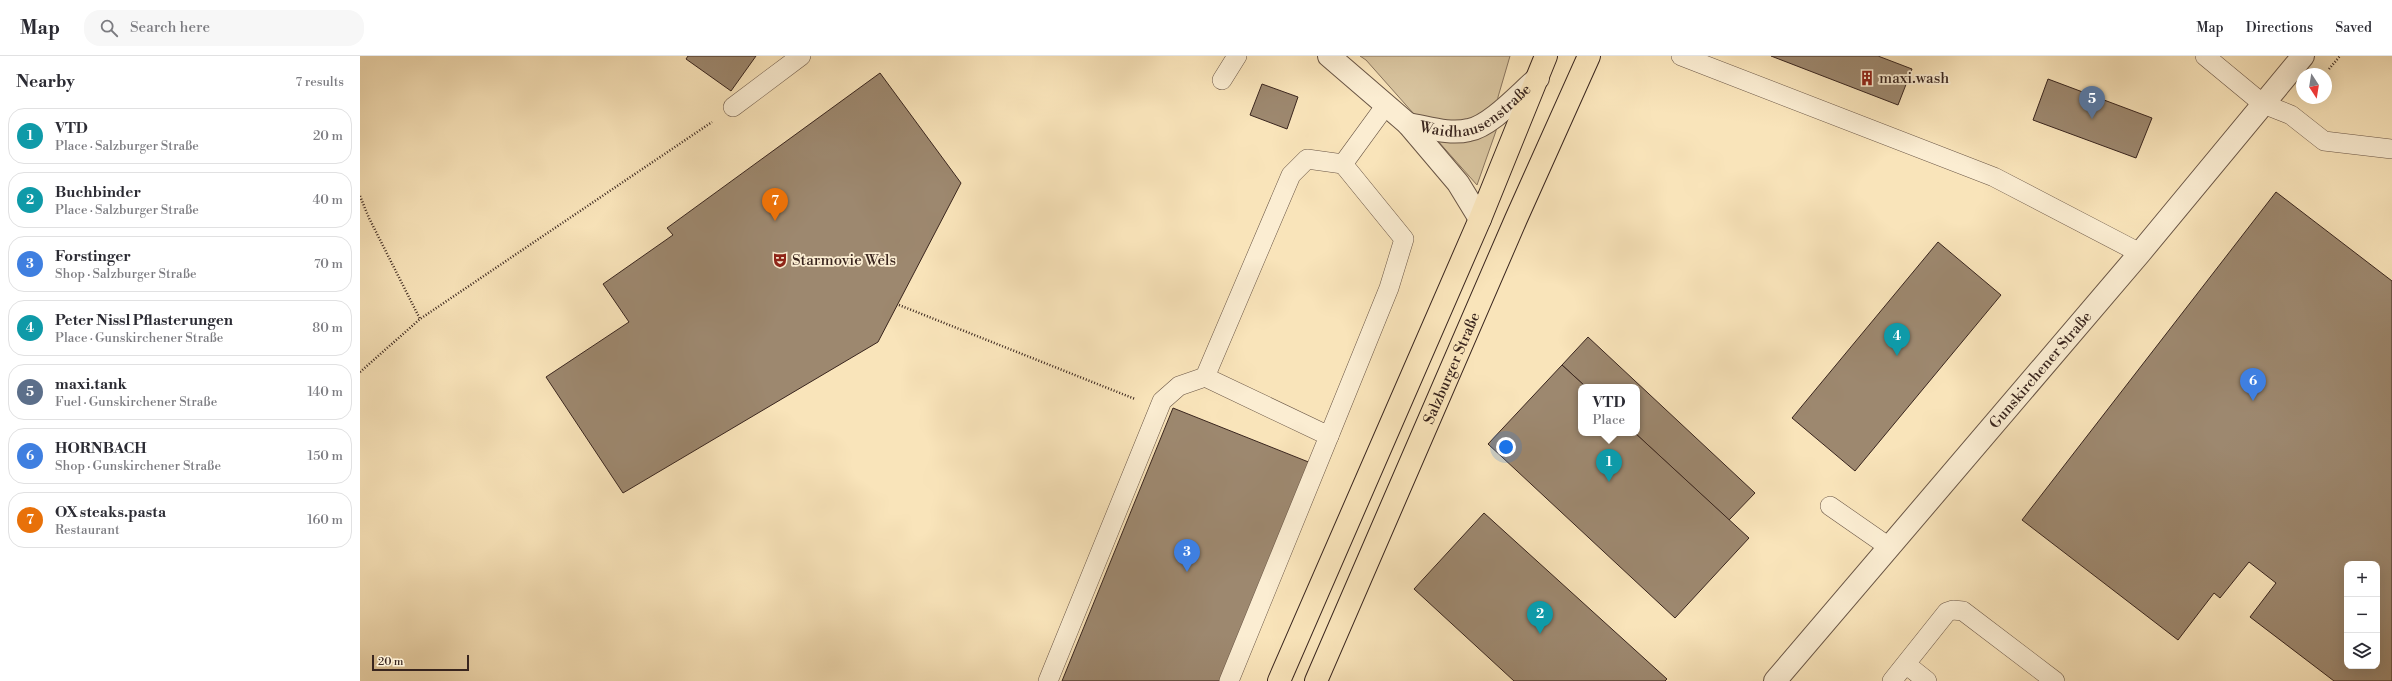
<!DOCTYPE html>
<meta charset="utf-8">
<style>
:root{--surface:#fff;--page:#f7f7f7;--text:#2b2b33;--muted:#7c7c81;--line:#e1e1e2;--accent:#2563eb}
body{margin:0;font-family:"Libre Bodoni",serif;background:var(--page);color:var(--text)}
.controls{position:absolute;right:12px;bottom:12px;display:grid;overflow:hidden;border-radius:8px;box-shadow:0 4px 16px #0002}
.controls button{width:36px;height:36px;display:grid;place-items:center;padding:0;border:0;border-bottom:1px solid var(--line);background:var(--surface);color:var(--text);font:20px sans-serif}
.compass{position:absolute;left:1936px;top:12px;width:36px;height:36px;border-radius:50%;background:var(--surface);box-shadow:0 4px 16px #0002;rotate:168deg}
.scale{position:absolute;left:12px;bottom:10px;width:97px;box-sizing:border-box;padding-left:4px;border:2px solid #39251e;border-top:0;font-size:11px;line-height:14px;white-space:nowrap;color:#39251e;-webkit-text-stroke:3px #fbedd2;paint-order:stroke}
.you{position:absolute;left:1146px;top:391px;width:14px;height:14px;margin:-10px;border:3px solid #fff;border-radius:50%;background:#1a73e8;box-shadow:0 0 0 6px #1a73e833}
.badge{display:grid;place-items:center;width:26px;height:26px;border-radius:50%;background:var(--accent);color:#fff;font-size:13px;font-weight:700}
.pin{position:absolute;translate:-50% -33px;filter:drop-shadow(0 1px 2px #0008)}
.pin::after{content:'';position:absolute;top:21px;width:14px;height:12px;background:inherit;clip-path:polygon(0 0,100% 0,50% 100%)}
.popup{position:absolute;left:1218px;top:328px;width:62px;height:52px;box-sizing:border-box;display:grid;place-content:center;border-radius:8px;background:var(--surface);filter:drop-shadow(0 1px 3px #0005);font-size:13px;white-space:nowrap;color:var(--muted)}
.popup b{font-size:15px;color:var(--text)}
.popup::after{content:'';position:absolute;left:50%;top:100%;margin-left:-8px;border:8px solid transparent;border-top-color:var(--surface)}
.list{margin:0;padding:0;list-style:none}
h2{display:flex;justify-content:space-between;align-items:center;height:52px;margin:0;padding:0 16px;font-size:17px}
h2 small{font-size:13px;font-weight:400;color:var(--muted)}
.list li{display:grid;grid-template-columns:26px 1fr auto;gap:12px;align-items:center;box-sizing:border-box;height:56px;margin:0 8px 8px;padding:0 8px;border:1px solid var(--line);border-radius:16px}
.list b{display:block;font-size:15px;white-space:nowrap}
.list p{margin:0;font-size:13px;white-space:nowrap;color:var(--muted)}
.list em{font-size:13px;font-style:normal;color:var(--muted)}
.icon{flex:none;width:22px;height:22px;fill:none;stroke:currentColor;stroke-width:2;stroke-linecap:round;stroke-linejoin:round}
.map{position:relative;flex:none;width:2032px;height:625px;overflow:hidden}
header{display:flex;align-items:center;gap:24px;box-sizing:border-box;height:56px;padding:0 20px;background:var(--surface);border-bottom:1px solid var(--line)}
header strong{font-size:19px}
nav{display:flex;gap:22px;margin-inline-start:auto;font-size:14px}
.search{width:280px;height:36px;background:var(--page);display:flex;align-items:center;gap:10px;box-sizing:border-box;padding:0 14px;border-radius:16px;color:var(--muted);font-size:15px}
main{display:flex}
aside{flex:1;background:var(--surface)}
.map>svg:first-child{display:block}
.green{fill:#d8c49f;stroke:#88745e}
.building{fill:#9d886f;stroke:#39251e;fill-rule:evenodd}
.lines{fill:none;stroke-linecap:round;stroke-linejoin:round}
.lane-casing{stroke:#695545;stroke-width:20}
.street-casing{stroke:#695545;stroke-width:24}
.primary-casing{stroke:#39251e;stroke-width:24}
.path{stroke:#39251e;stroke-width:2.5;stroke-dasharray:1 2;stroke-linecap:butt}
.lane{stroke:#fbedd2;stroke-width:19}
.street{stroke:#fbedd2;stroke-width:22}
.primary{stroke:#f9e4ba;stroke-width:22}
.labels{text-anchor:middle;dominant-baseline:central;stroke-width:3.5;stroke-linejoin:round;paint-order:stroke}
.poi-label{font-size:15px;fill:#39251e;stroke:#fbedd2;text-anchor:start}
.street-label{font-size:15px;fill:#39251e;stroke:#fbedd2}
</style>
<header>
<strong>Map</strong>
<div class="search"><svg class="icon" aria-label="search" viewBox="0 0 24 24"><circle cx="10" cy="10" r="6"/><path d="M15 15l6 6"/></svg>Search here</div>
<nav><a>Map</a><a>Directions</a><a>Saved</a></nav>
</header>
<main>
<aside>
<h2>Nearby<small>7 results</small></h2>
<ul class="list">
<li><span class="badge" style="background:#0f9aa8">1</span><div><b>VTD</b><p>Place · Salzburger Straße</p></div><em>20 m</em></li>
<li><span class="badge" style="background:#0f9aa8">2</span><div><b>Buchbinder</b><p>Place · Salzburger Straße</p></div><em>40 m</em></li>
<li><span class="badge" style="background:#3f7fe0">3</span><div><b>Forstinger</b><p>Shop · Salzburger Straße</p></div><em>70 m</em></li>
<li><span class="badge" style="background:#0f9aa8">4</span><div><b>Peter Nissl Pflasterungen</b><p>Place · Gunskirchener Straße</p></div><em>80 m</em></li>
<li><span class="badge" style="background:#5c6f8a">5</span><div><b>maxi.tank</b><p>Fuel · Gunskirchener Straße</p></div><em>140 m</em></li>
<li><span class="badge" style="background:#3f7fe0">6</span><div><b>HORNBACH</b><p>Shop · Gunskirchener Straße</p></div><em>150 m</em></li>
<li><span class="badge" style="background:#e8710a">7</span><div><b>OX steaks.pasta</b><p>Restaurant</p></div><em>160 m</em></li>
</ul>
</aside>
<div class="map">
<svg width="2032" height="625" viewBox="0 0 2032 625">
<rect width="100%" height="100%" fill="#f9e4ba"/>
<filter id="stains"><feTurbulence type="fractalNoise" baseFrequency=".005" numOctaves="4"/><feColorMatrix values="0 0 0 0 .2 0 0 0 0 .09 0 0 0 0 .02 0 0 0 .5 -.17"/></filter>
<radialGradient id="worn" r=".72"><stop offset=".6" stop-color="#630" stop-opacity="0"/><stop offset="1" stop-color="#630" stop-opacity=".3"/></radialGradient>
<polygon class="green" points="1000,0 1150,0 1138,41 1136,75 1117,129 1006,4"/>
<g class="building">
<polygon points="328,0 396,0 371,35 326,3"/>
<polygon points="1411,0 1518,0 1552,13 1538,49"/>
<polygon points="520,17 601,127 518,286 263,437 186,321 269,266 243,228 313,179 307,172"/>
<polygon points="1688,23 1792,62 1776,102 1673,64"/>
<polygon points="902,28 938,41 927,73 890,59"/>
<path d="M1916,136l116,89v400h-58l-84,-64 26,-34 -27,-21 -29,36 -6,-5 -36,47 -156,-120zM1987,508h30v102h-30z"/>
<polygon points="1578,186 1641,239 1495,415 1432,362"/>
<polygon points="1228,281 1395,437 1369,464 1275,377 1277,377 1277,331 1226,331 1202,309"/>
<polygon points="1202,309 1226,331 1221,331 1221,377 1275,377 1389,482 1315,562 1128,388"/>
<polygon points="813,352 951,407 863,625 702,625"/>
<polygon points="1124,457 1307,623 1305,625 1154,625 1054,533"/>
</g>
<g class="lines">
<g class="lane-casing">
<g id="lane">
<polyline points="1321,0 1634,121 1780,197"/>
<polyline points="1845,0 1903,48 1931,59 1964,85 2032,93"/>
<polyline points="862,24 877,0"/>
<polyline points="373,51 441,0"/>
<polyline points="845,321 931,119 947,103 983,108"/>
<polyline points="1470,450 1529,491"/>
<polyline points="1547,609 1567,625"/>
<polyline points="688,625 802,345 819,330 845,321 969,380 1029,232 1044,183 983,108 1026,49"/>
<polyline points="869,625 969,380"/>
<polyline points="1532,625 1587,556 1593,554 1603,555 1695,625"/>
</g>
</g>
<g class="street-casing">
<g id="street">
<polyline points="969,0 1048,68 1098,127 1120,163"/>
<path id="s1" d="M1048,68c19,3 41,11 61,6 22,-4 52,-38 69,-52"/>
<path id="s2" d="M1415,625l365,-428 163,-197"/>
</g>
</g>
<g class="primary-casing">
<g id="primary">
<polyline points="919,625 1120,163 1186,0"/>
<path id="s3" d="M956,625l200,-462 73,-163"/>
</g>
</g>
<g class="path">
<polyline points="1969,13 1980,0"/>
<polyline points="0,140 9,162 60,263"/>
<polyline points="539,249 775,343"/>
<polyline points="0,316 60,263 352,66"/>
</g>
<use href="#lane" class="lane"/>
<use href="#street" class="street"/>
<use href="#primary" class="primary"/>
</g>
<defs>
<g id="building-bare" transform="scale(1.2)"><path d="M-4-6H4V6H1V3H-1V6H-4ZM-2.5-4.3h1.7v1.8h-1.7ZM.8-4.3h1.7v1.8H.8ZM-2.5-1h1.7V.8h-1.7ZM.8-1h1.7V.8H.8Z" fill="#8f2418" stroke="#fbedd2" stroke-width="2.5" paint-order="stroke"/></g>
<g id="theatre-bare" transform="scale(1.2)"><path d="M-5-5.5Q0-4 5-5.5V0Q5 5 0 6Q-5 5-5 0ZM-3.3-2.5H-1v1.5H-3.3ZM1-2.5H3.3v1.5H1ZM-2.8 1Q0 5.5 2.8 1Z" fill="#8f2418" stroke="#fbedd2" stroke-width="2.5" paint-order="stroke"/></g>
</defs>
<g fill-rule="evenodd">
<use href="#building-bare" x="1507" y="22"/>
<use href="#theatre-bare" x="420" y="204"/>
</g>
<g class="labels">
<g class="poi-label">
<text x="1519" y="22">maxi.wash</text>
<text x="432" y="204">Starmovie Wels</text>
</g>
<g class="street-label">
<text stroke="none"><textPath href="#s1" startOffset="74">Waidhausenstraße</textPath></text>
<text stroke="none"><textPath href="#s3" startOffset="341">Salzburger Straße</textPath></text>
<text stroke="none"><textPath href="#s2" startOffset="409">Gunskirchener Straße</textPath></text>
</g>
</g>
<rect width="100%" height="100%" filter="url(#stains)"/>
<rect width="100%" height="100%" fill="url(#worn)"/>
</svg>
<div class="controls">
<button>+</button>
<button>−</button>
<button><svg class="icon" aria-label="layers" viewBox="0 0 24 24"><path d="M12 4l9 5-9 5-9-5zM3 14l9 5 9-5"/></svg></button>
</div>
<svg class="compass" viewBox="-18 -18 36 36"><path d="M0-13l5 13h-10z" fill="#e53935"/><path d="M0 13l5-13h-10z" fill="#7c7c81"/></svg>
<div class="scale">20 m</div>
<div class="you"></div>
<div class="pin badge" style="left:1249px;top:426px;background:#0f9aa8">1</div>
<div class="popup"><b>VTD</b>Place</div>
<div class="pin badge" style="left:1180px;top:578px;background:#0f9aa8">2</div>
<div class="pin badge" style="left:827px;top:516px;background:#3f7fe0">3</div>
<div class="pin badge" style="left:1537px;top:300px;background:#0f9aa8">4</div>
<div class="pin badge" style="left:1732px;top:63px;background:#5c6f8a">5</div>
<div class="pin badge" style="left:1893px;top:345px;background:#3f7fe0">6</div>
<div class="pin badge" style="left:415px;top:165px;background:#e8710a">7</div>
</div>
</main>
